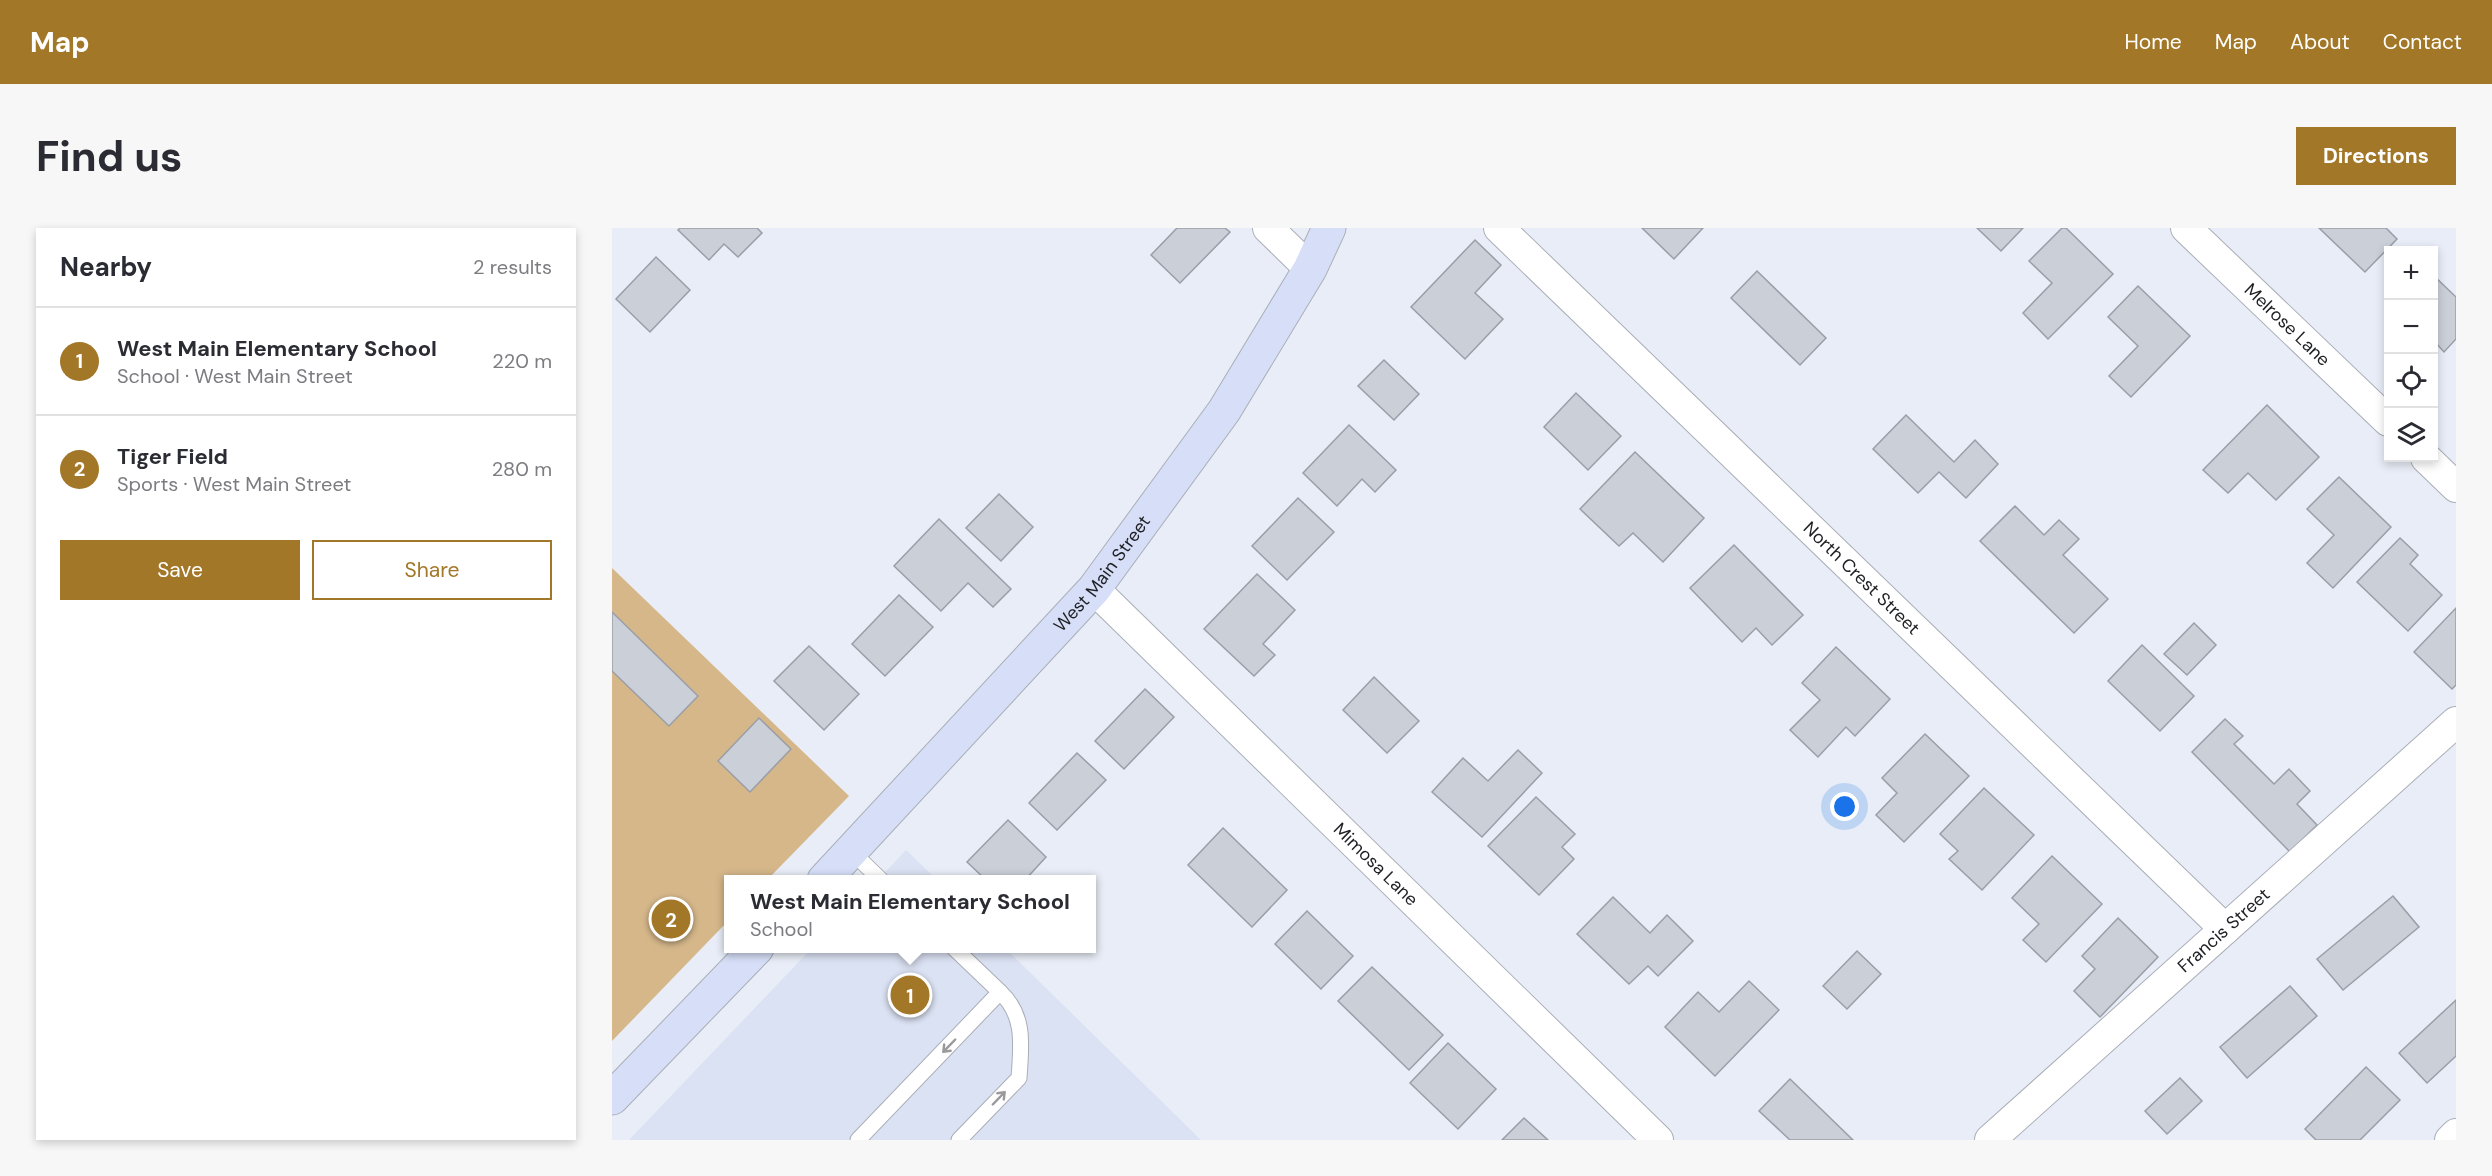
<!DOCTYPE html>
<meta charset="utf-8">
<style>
:root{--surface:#fff;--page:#f7f7f7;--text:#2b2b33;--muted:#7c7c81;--line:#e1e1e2;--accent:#a37728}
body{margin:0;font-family:"DM Sans",sans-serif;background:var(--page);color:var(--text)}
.controls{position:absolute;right:18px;top:18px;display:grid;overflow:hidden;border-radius:0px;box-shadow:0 3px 9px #0003}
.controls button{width:54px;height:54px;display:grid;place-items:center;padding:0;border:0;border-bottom:2px solid var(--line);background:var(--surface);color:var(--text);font:30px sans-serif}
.you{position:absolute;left:1233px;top:579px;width:21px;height:21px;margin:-15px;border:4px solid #fff;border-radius:50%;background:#1a73e8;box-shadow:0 0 0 9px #1a73e833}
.badge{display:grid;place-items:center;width:39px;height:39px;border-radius:50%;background:var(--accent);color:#fff;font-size:20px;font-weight:700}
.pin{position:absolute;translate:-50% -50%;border:3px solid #fff;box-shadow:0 2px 6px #0006}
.popup{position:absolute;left:112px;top:647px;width:372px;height:78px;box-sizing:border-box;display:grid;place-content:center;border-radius:0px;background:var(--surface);filter:drop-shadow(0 2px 4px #0005);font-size:20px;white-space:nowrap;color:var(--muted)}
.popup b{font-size:22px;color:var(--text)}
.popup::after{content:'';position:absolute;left:50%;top:100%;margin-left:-12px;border:12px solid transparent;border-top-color:var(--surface)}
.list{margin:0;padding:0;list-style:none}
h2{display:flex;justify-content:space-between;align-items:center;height:78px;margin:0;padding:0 24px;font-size:26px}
h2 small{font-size:20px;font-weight:400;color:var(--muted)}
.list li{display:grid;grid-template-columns:39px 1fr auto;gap:18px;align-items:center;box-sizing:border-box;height:108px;padding:0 24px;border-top:2px solid var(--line)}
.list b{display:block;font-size:22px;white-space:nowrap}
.list p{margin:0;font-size:20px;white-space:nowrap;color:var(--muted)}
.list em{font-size:20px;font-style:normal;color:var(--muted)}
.actions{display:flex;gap:12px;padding:18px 24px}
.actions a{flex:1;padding:14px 0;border:2px solid var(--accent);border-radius:0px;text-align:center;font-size:21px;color:var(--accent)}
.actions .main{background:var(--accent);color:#fff}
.icon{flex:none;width:33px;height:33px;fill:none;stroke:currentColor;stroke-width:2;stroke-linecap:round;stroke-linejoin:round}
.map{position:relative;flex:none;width:1844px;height:912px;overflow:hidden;border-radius:0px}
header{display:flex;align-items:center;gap:36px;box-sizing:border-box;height:84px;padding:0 30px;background:var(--accent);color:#fff}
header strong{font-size:28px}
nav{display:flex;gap:33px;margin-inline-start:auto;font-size:21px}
.intro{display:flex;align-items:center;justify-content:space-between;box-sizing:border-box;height:144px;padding:0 36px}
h1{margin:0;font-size:42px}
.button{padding:15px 27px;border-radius:0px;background:var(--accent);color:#fff;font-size:21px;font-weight:700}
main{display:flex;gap:36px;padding:0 36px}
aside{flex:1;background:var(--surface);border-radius:0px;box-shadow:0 3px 9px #0003}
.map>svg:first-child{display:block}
.built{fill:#dbe2f3}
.green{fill:#d5b78a}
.building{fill:#cbcfd8;stroke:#9a9ea7;stroke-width:1.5}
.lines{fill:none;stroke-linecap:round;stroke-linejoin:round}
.service-casing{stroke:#aaaeb7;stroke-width:17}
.minor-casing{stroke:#aaaeb7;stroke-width:32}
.secondary-casing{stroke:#aaaeb7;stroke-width:35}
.service{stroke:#fff;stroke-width:15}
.minor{stroke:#fff;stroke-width:30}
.secondary{stroke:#d6dff7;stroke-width:33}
.oneway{stroke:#9a9a9c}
.labels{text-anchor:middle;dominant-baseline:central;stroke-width:6;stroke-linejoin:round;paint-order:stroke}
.street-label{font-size:18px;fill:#1e1f23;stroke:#e8edf7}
</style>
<header>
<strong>Map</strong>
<nav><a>Home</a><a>Map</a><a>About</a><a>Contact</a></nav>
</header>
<div class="intro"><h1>Find us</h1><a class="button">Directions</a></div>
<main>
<aside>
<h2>Nearby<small>2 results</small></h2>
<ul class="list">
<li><span class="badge">1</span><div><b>West Main Elementary School</b><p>School · West Main Street</p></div><em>220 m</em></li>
<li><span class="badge">2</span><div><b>Tiger Field</b><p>Sports · West Main Street</p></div><em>280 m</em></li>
</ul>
<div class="actions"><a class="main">Save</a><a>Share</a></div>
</aside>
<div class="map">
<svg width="1844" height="912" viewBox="0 0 1844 912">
<rect width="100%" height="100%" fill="#e8edf7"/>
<g class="built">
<polygon points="294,622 324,651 266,652"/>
<polygon points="200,720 394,721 589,912 17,912"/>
</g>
<polygon class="green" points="0,340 237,568 156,651 116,652 116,693 0,813"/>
<g class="building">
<polygon points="68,0 145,0 150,5 126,29 112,16 97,32 66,2"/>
<polygon points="565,0 613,0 618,4 568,55 539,27"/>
<polygon points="1030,0 1091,0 1062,31"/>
<polygon points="1365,0 1411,0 1389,23"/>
<polygon points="1450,0 1454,0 1501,46 1436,111 1411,85 1440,55 1417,33"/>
<polygon points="1707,0 1774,0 1785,11 1753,44"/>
<polygon points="863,12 889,37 863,65 891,91 853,131 799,79"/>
<polygon points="44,29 78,62 38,104 4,71"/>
<polygon points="1145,43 1214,110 1188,137 1119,70"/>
<polygon points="1822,48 1844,69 1844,111 1832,124 1822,113"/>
<polygon points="1526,58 1578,108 1519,169 1497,148 1526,118 1496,89"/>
<polygon points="772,132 807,166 782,192 746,158"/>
<polygon points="964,165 1009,208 976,242 932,199"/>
<polygon points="1655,177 1707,229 1664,272 1636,245 1616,265 1591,242"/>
<polygon points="1294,187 1342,234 1363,212 1386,236 1354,270 1327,244 1306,265 1261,221"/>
<polygon points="737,197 784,242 763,264 750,251 725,278 691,245"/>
<polygon points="1023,224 1092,290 1051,334 1021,305 1007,318 968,281"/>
<polygon points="1727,249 1779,299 1721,360 1695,335 1722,307 1695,281"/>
<polygon points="387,266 421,299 389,333 354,300"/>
<polygon points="686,270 722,304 675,352 640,318"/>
<polygon points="1403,278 1432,307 1447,292 1467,311 1451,327 1496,371 1462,405 1368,313"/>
<polygon points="327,291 399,361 381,379 356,355 329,383 282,338"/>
<polygon points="1788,310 1806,327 1798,336 1830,367 1796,403 1745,354"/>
<polygon points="1122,317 1191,387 1160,417 1144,400 1130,414 1078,360"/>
<polygon points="645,346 683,382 651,416 663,427 642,448 592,401"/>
<polygon points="287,367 321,399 273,448 240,416"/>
<polygon points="1844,380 1844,457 1840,461 1802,424"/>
<polygon points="0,384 86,468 57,498 0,443"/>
<polygon points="1582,395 1604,417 1575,447 1552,426"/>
<polygon points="1530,417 1582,468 1548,503 1496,453"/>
<polygon points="197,418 247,466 212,502 162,453"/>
<polygon points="1224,419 1278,471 1243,508 1234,499 1206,529 1178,502 1208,472 1190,455"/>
<polygon points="762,449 807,493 775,525 731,482"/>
<polygon points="533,461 562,489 512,541 483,513"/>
<polygon points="147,490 179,521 138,564 106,533"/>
<polygon points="1613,491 1631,508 1622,516 1662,556 1677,541 1698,563 1685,576 1705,597 1678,624 1580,524"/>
<polygon points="1313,506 1357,548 1292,614 1264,587 1285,565 1270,550"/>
<polygon points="906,522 930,545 870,609 820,564 851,530 876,553"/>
<polygon points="465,525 494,552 445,602 417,575"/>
<polygon points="1372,560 1422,607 1370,662 1337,631 1346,623 1328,606"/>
<polygon points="924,569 963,606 950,619 962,631 927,667 876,618"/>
<polygon points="396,592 434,629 413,652 374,652 355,634"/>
<polygon points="611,600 675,662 640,699 576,637"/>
<polygon points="1440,628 1490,676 1434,734 1411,712 1427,696 1400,670"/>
<polygon points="1781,668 1807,699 1731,762 1705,731"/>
<polygon points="1001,669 1038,705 1055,687 1081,713 1046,748 1036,738 1017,756 965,706"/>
<polygon points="695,683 741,728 709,761 663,716"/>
<polygon points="1506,690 1546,729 1488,789 1462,763 1483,741 1470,728"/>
<polygon points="1245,723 1269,746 1235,781 1211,758"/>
<polygon points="760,739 831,807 797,842 726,773"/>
<polygon points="1137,753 1167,782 1103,848 1053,799 1086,764 1107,784"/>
<polygon points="1678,758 1705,788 1635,850 1608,819"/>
<polygon points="1844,772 1844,828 1815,855 1787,825"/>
<polygon points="836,815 884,861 846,901 798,855"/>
<polygon points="1754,839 1788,872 1748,912 1704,912 1693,901"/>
<polygon points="1568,850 1590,873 1555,906 1533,883"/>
<polygon points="1178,851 1241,912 1178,912 1147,883"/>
<polygon points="912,890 936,912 890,912"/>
</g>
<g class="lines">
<g class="service-casing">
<g id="service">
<polyline points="239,623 269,652"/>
<polyline points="342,720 388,764"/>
<path d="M246,912l142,-148c26,24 21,54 19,86l-60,62"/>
</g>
</g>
<g class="minor-casing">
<g id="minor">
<polyline points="656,0 698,41"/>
<path id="s1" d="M887,0l726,701"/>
<path id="s2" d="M1574,0l202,193"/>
<polyline points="1814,230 1844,259"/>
<path id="s3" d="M482,361l564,551"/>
<path id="s4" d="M1378,912l466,-418"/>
<polyline points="1838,912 1844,906"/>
</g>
</g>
<g class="secondary-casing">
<g id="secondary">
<path id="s5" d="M212,652l270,-291 130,-178 86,-142 19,-41"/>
<polyline points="0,870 145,720"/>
</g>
</g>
<use href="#service" class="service"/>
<use href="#minor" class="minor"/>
<use href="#secondary" class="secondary"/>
</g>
<defs><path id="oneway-shaft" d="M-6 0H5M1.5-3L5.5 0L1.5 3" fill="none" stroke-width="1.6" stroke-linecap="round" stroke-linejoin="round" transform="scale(1.5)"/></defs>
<g class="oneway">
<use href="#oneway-shaft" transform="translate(337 818) rotate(134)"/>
<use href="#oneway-shaft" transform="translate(387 870) rotate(-46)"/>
</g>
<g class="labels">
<g class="street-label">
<text stroke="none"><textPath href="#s2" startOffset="140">Melrose Lane</textPath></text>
<text stroke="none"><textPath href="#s5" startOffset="414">West Main Street</textPath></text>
<text stroke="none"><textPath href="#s1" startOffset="504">North Crest Street</textPath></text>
<text stroke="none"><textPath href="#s3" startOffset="394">Mimosa Lane</textPath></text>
<text stroke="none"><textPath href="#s4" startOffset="314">Francis Street</textPath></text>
</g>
</g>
</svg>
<div class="controls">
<button>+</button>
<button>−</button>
<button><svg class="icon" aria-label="locate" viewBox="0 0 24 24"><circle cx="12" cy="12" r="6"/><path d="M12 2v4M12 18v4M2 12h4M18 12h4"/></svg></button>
<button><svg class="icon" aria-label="layers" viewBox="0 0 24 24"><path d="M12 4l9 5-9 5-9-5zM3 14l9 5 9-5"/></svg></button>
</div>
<div class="you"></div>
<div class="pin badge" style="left:298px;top:767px">1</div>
<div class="popup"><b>West Main Elementary School</b>School</div>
<div class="pin badge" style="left:59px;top:691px">2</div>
</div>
</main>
